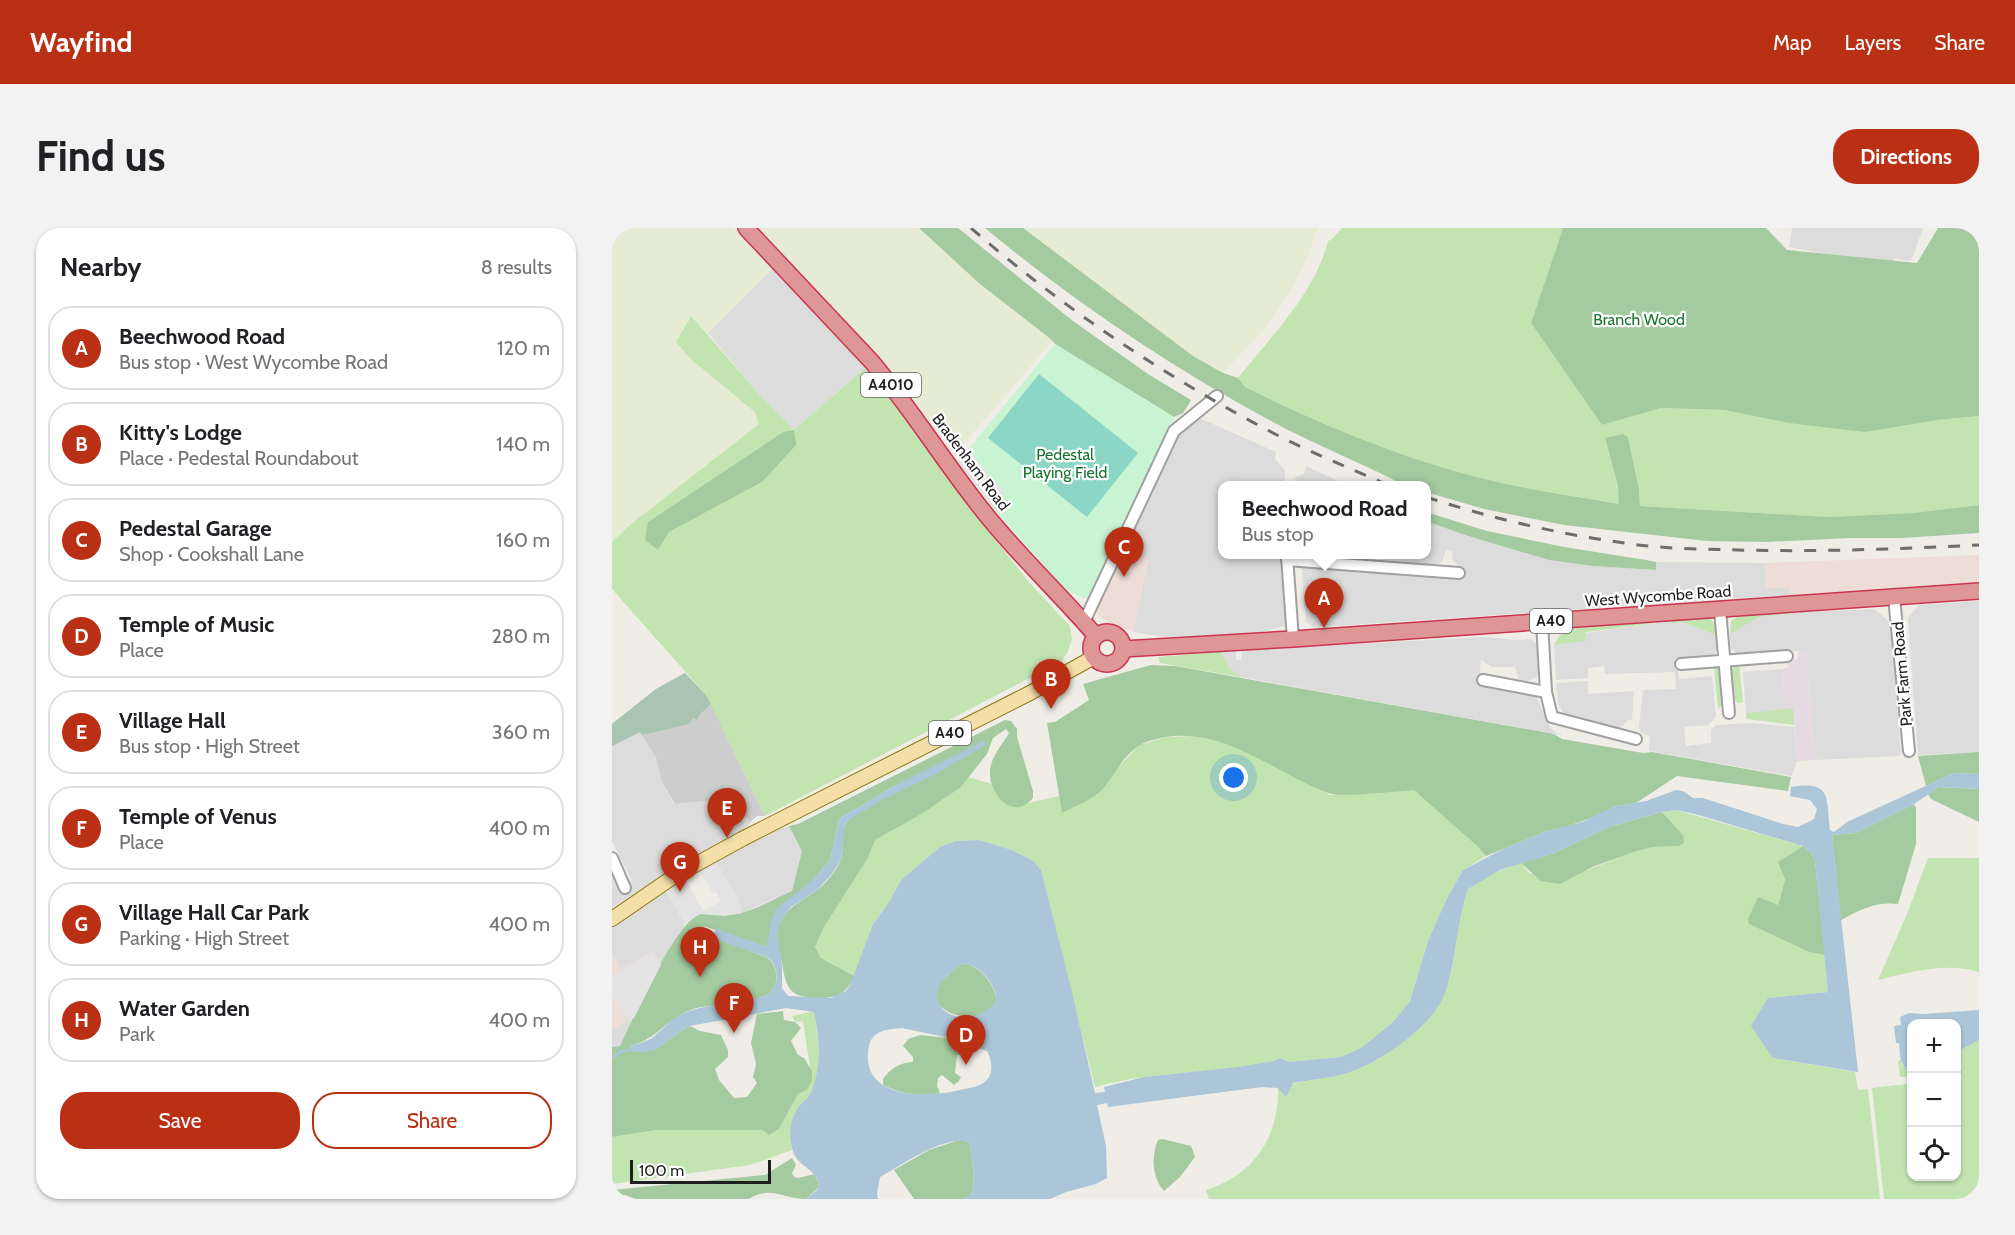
<!DOCTYPE html>
<meta charset="utf-8">
<style>
:root{--surface:#fff;--page:#f2f2f2;--text:#202124;--muted:#757577;--line:#e0e0e0;--accent:#ba3014}
body{margin:0;font-family:Cabin,sans-serif;background:var(--page);color:var(--text)}
.controls{position:absolute;right:18px;bottom:18px;display:grid;overflow:hidden;border-radius:12px;box-shadow:0 2px 4px #0004}
.controls button{width:54px;height:54px;display:grid;place-items:center;padding:0;border:0;border-bottom:2px solid var(--line);background:var(--surface);color:var(--text);font:30px sans-serif}
.scale{position:absolute;left:18px;bottom:15px;width:141px;box-sizing:border-box;padding-left:6px;border:3px solid #1f1f1f;border-top:0;font-size:16px;line-height:21px;white-space:nowrap;color:#1f1f1f;-webkit-text-stroke:4px #fff;paint-order:stroke}
.you{position:absolute;left:622px;top:550px;width:21px;height:21px;margin:-15px;border:4px solid #fff;border-radius:50%;background:#1a73e8;box-shadow:0 0 0 9px #1a73e833}
.badge{display:grid;place-items:center;width:39px;height:39px;border-radius:50%;background:var(--accent);color:#fff;font-size:20px;font-weight:700}
.pin{position:absolute;translate:-50% -50px;filter:drop-shadow(0 2px 3px #0008)}
.pin::after{content:'';position:absolute;top:32px;width:21px;height:18px;background:inherit;clip-path:polygon(0 0,100% 0,50% 100%)}
.popup{position:absolute;left:606px;top:253px;width:213px;height:78px;box-sizing:border-box;display:grid;place-content:center;border-radius:12px;background:var(--surface);filter:drop-shadow(0 2px 4px #0005);font-size:20px;white-space:nowrap;color:var(--muted)}
.popup b{font-size:22px;color:var(--text)}
.popup::after{content:'';position:absolute;left:50%;top:100%;margin-left:-12px;border:12px solid transparent;border-top-color:var(--surface)}
.list{margin:0;padding:0;list-style:none}
h2{display:flex;justify-content:space-between;align-items:center;height:78px;margin:0;padding:0 24px;font-size:26px}
h2 small{font-size:20px;font-weight:400;color:var(--muted)}
.list li{display:grid;grid-template-columns:39px 1fr auto;gap:18px;align-items:center;box-sizing:border-box;height:84px;margin:0 12px 12px;padding:0 12px;border:2px solid var(--line);border-radius:24px}
.list b{display:block;font-size:22px;white-space:nowrap}
.list p{margin:0;font-size:20px;white-space:nowrap;color:var(--muted)}
.list em{font-size:20px;font-style:normal;color:var(--muted)}
.actions{display:flex;gap:12px;padding:18px 24px}
.actions a{flex:1;padding:14px 0;border:2px solid var(--accent);border-radius:24px;text-align:center;font-size:21px;color:var(--accent)}
.actions .main{background:var(--accent);color:#fff}
.icon{flex:none;width:33px;height:33px;fill:none;stroke:currentColor;stroke-width:2;stroke-linecap:round;stroke-linejoin:round}
.map{position:relative;flex:none;width:1367px;height:971px;overflow:hidden;border-radius:24px}
header{display:flex;align-items:center;gap:36px;box-sizing:border-box;height:84px;padding:0 30px;background:var(--accent);color:#fff}
header strong{font-size:28px}
nav{display:flex;gap:33px;margin-inline-start:auto;font-size:21px}
.intro{display:flex;align-items:center;justify-content:space-between;box-sizing:border-box;height:144px;padding:0 36px}
h1{margin:0;font-size:42px}
.button{padding:15px 27px;border-radius:24px;background:var(--accent);color:#fff;font-size:21px;font-weight:700}
main{display:flex;gap:36px;padding:0 36px}
aside{flex:1;background:var(--surface);border-radius:24px;box-shadow:0 2px 4px #0004}
.map>svg:first-child{display:block}
.residential{fill:#dddcdc}
.commercial{fill:#eedcd7}
.industrial{fill:#e7d9e2}
.religious{fill:#cdcdcd}
.farmland{fill:#e6ebd3}
.grass{fill:#c1e4b1;fill-rule:evenodd}
.forest{fill:#a4ca9f}
.cemetery{fill:#a9c5b2}
.park{fill:#c8f4d3}
.pitch{fill:#8cd6c6}
.parking{fill:#e3e3e3}
.water{fill:#abc6d8;fill-rule:evenodd}
.lines{fill:none;stroke-linecap:round;stroke-linejoin:round}
.stream{stroke:#abc6d8;stroke-width:3}
.minor-casing{stroke:#a0a0a0;stroke-width:14}
.major-casing{stroke:#8b770f;stroke-width:16}
.highway-casing{stroke:#c93650;stroke-width:18}
.minor{stroke:#fff;stroke-width:10}
.major{stroke:#f3dfa7;stroke-width:14}
.highway{stroke:#de9697;stroke-width:15}
.rail{stroke:#6d6d6d;stroke-width:3;stroke-dasharray:12 12;stroke-linecap:butt}
.labels{text-anchor:middle;dominant-baseline:central;stroke-width:4.5;stroke-linejoin:round;paint-order:stroke}
.shield{fill:#fff;stroke:#626262;stroke-width:1.5}
.shield-label{font-size:15px;font-weight:bold;fill:#1f1f1f}
.park-label{font-size:16px;fill:#17732e;stroke:#fff}
.street-label{font-size:16px;fill:#1f1f1f;stroke:#fff}
</style>
<header>
<strong>Wayfind</strong>
<nav><a>Map</a><a>Layers</a><a>Share</a></nav>
</header>
<div class="intro"><h1>Find us</h1><a class="button">Directions</a></div>
<main>
<aside>
<h2>Nearby<small>8 results</small></h2>
<ul class="list">
<li><span class="badge">A</span><div><b>Beechwood Road</b><p>Bus stop · West Wycombe Road</p></div><em>120 m</em></li>
<li><span class="badge">B</span><div><b>Kitty's Lodge</b><p>Place · Pedestal Roundabout</p></div><em>140 m</em></li>
<li><span class="badge">C</span><div><b>Pedestal Garage</b><p>Shop · Cookshall Lane</p></div><em>160 m</em></li>
<li><span class="badge">D</span><div><b>Temple of Music</b><p>Place</p></div><em>280 m</em></li>
<li><span class="badge">E</span><div><b>Village Hall</b><p>Bus stop · High Street</p></div><em>360 m</em></li>
<li><span class="badge">F</span><div><b>Temple of Venus</b><p>Place</p></div><em>400 m</em></li>
<li><span class="badge">G</span><div><b>Village Hall Car Park</b><p>Parking · High Street</p></div><em>400 m</em></li>
<li><span class="badge">H</span><div><b>Water Garden</b><p>Park</p></div><em>400 m</em></li>
</ul>
<div class="actions"><a class="main">Save</a><a>Share</a></div>
</aside>
<div class="map">
<svg width="1367" height="971" viewBox="0 0 1367 971">
<rect width="100%" height="100%" fill="#efede6"/>
<g class="residential">
<polygon points="1180,0 1311,0 1300,31 1297,33 1282,30 1280,39 1177,19"/>
<polygon points="160,41 253,140 182,202 146,165 96,105"/>
<polygon points="583,188 664,224 663,231 673,242 673,257 610,258 610,326 676,327 680,396 651,404 550,409 521,404 536,333 510,321 563,212"/>
<polygon points="694,238 735,257 681,257 684,249 692,246"/>
<polygon points="814,293 853,307 937,332 981,338 1044,342 1044,334 1153,335 1154,360 1177,359 1178,367 737,397 701,399 694,394 689,333 848,344 848,339 841,333 840,324 834,322 830,334 820,337 731,327 814,326"/>
<polygon points="1367,373 1367,524 1306,527 1296,390 1307,377"/>
<polygon points="1262,381 1279,395 1289,528 1203,532 1194,423 1129,426 1124,425 1119,420 1118,406 1148,389 1191,384"/>
<polygon points="1060,393 1060,395 1071,394 1106,408 1106,420 1102,426 1097,428 1062,431 1063,441 1066,441 1067,451 1100,448 1104,489 1096,497 1072,499 1074,518 1099,515 1099,502 1104,497 1140,495 1182,499 1185,533 1180,548 1037,523 1038,508 1029,505 1027,499 1031,462 1064,461 1063,444 993,446 992,438 976,440 976,450 944,452 942,417 974,413 974,405"/>
<polygon points="872,409 904,412 920,411 924,416 929,443 924,449 911,455 907,451 903,439 880,439 869,432 867,453 875,459 905,464 922,464 939,501 949,507 629,449 617,439 609,424 624,423 624,432 629,432 630,422"/>
<polygon points="1170,441 1174,481 1134,485 1131,444"/>
<polygon points="976,453 976,466 1022,463 1020,492 1016,492 1007,501 955,491 946,476 944,455"/>
<polygon points="28,504 44,530 50,554 62,576 91,573 111,574 123,577 138,594 136,600 59,642 0,680 0,640 9,659 20,652 0,613 0,518"/>
<polygon points="177,598 190,623 180,663 130,685 125,669 102,631 155,605"/>
<polygon points="54,663 73,696 49,737 41,723 9,741 0,726 0,699"/>
<polygon points="22,790 8,818 0,819 0,801"/>
</g>
<g class="commercial">
<polygon points="510,321 536,332 521,404 496,394 487,388 484,383 485,376"/>
<polygon points="1367,327 1367,354 1178,367 1177,359 1154,360 1153,335"/>
<polygon points="41,723 49,737 22,790 0,801 0,727 9,741"/>
</g>
<polygon class="industrial" points="1186,423 1194,423 1203,532 1185,533 1181,480 1174,481 1170,441 1177,439 1173,433 1186,431"/>
<polygon class="religious" points="73,445 99,476 153,588 145,588 138,594 123,577 111,574 91,573 63,576 50,554 44,530 28,504 0,518 0,496 44,461"/>
<g class="farmland">
<polygon points="0,0 120,0 160,41 96,105 146,165 182,202 36,294 33,312 0,338"/>
<polygon points="146,0 307,0 368,56 441,112 344,225 269,132"/>
<polygon points="411,0 706,0 696,28 676,67 652,101 611,145 581,128"/>
</g>
<g class="grass">
<path d="M730,0h221l-32,95 71,102 59,-17 63,2 65,13 148,-3 42,-4v89l-66,8 -85,4 -188,-11 -1,-17 -11,-52 -5,-3 -18,5 13,47 2,18c-36,-7 -73,-11 -109,-19 -93,-20 -181,-56 -266,-98l-7,-9c33,-42 77,-84 90,-137l3,-1z"/>
<path d="M79,88l67,77 36,37 71,-62 40,48 63,90 61,76 41,44 2,13 -4,12 -6,10 -297,155 -59,-121 -94,-106v-47l18,-17 129,-101 -4,-12 -64,-53 -15,-17zM181,202l-31,52 -93,50 -11,18 -10,-27 135,-91z"/>
<polygon points="1191,384 1148,389 1118,406 1119,393 1129,387"/>
<polygon points="1087,389 1098,390 1106,400 1106,408 1071,394 1060,395 1059,393 974,404 974,413 942,417 947,408 958,401"/>
<polygon points="609,424 617,439 629,449 548,435 546,429"/>
<path d="M1127,435l4,39 -5,1c-7,-5 -10,-25 -6,-34 1,-3 4,-4 7,-6z"/>
<polygon points="1102,438 1107,438 1111,442 1112,475 1106,481"/>
<polygon points="1181,480 1182,497 1134,491 1134,485"/>
<path d="M583,508l23,5 21,7 91,47 84,-6 62,56 10,11 -23,14 -16,28 -19,43 -18,60 -17,21 -32,26 -20,9 -52,5 -9,-4c-15,9 -46,10 -64,12 -41,4 -82,6 -121,17l-54,-217 -8,-9 -21,-11 -33,-10 -23,1 -16,6 -38,32 -15,26 -14,19 -19,52 -33,-18 -6,-11 9,-20 44,-69 7,-18 68,-40 17,-12 8,-11 24,7 4,10 26,12 7,-3 30,-7 3,16 39,-22 13,-18 25,-27 28,-8z"/>
<path d="M1064,582l127,36 -25,16 7,18 -7,25 -29,19 60,28 16,3 3,37 -60,6 5,60 82,14 3,18 10,-1 12,110h-671l-3,-9c48,-15 73,-53 72,-102 22,-7 45,-9 67,-15 31,-8 65,-33 86,-58 21,-25 23,-59 28,-90 1,-11 3,-26 9,-35 8,-12 39,-22 53,-27l9,11 49,-1 58,-22 16,-4 26,-1 4,-11 -21,-23z"/>
<path d="M1316,630h51v114c-34,-10 -68,0 -101,8l29,-66z"/>
<path d="M202,783c4,27 9,55 -2,80 -3,6 -8,9 -12,15 -11,13 -11,28 -8,44l-42,15 -138,19v-47l44,-7h106l7,5 10,-6 19,-35 9,-4 5,-10 -9,-59 -8,1 -3,-6z"/>
<polygon points="1367,812 1367,971 1272,971 1260,860 1295,856 1295,849 1288,849 1286,833 1289,832 1289,836 1296,842 1299,842 1300,948 1344,948 1345,824"/>
</g>
<g class="forest">
<polygon points="307,0 346,0 461,93 536,146 579,172 571,185 562,189 443,116 440,112 368,56"/>
<path d="M373,0h38l170,128 30,17 15,5 7,9c85,42 173,78 266,98 36,8 72,12 108,19l-1,-18 -13,-48 18,-4 5,3 11,52 1,17 188,11 85,-4 66,-8v28l-77,5h-52l-84,4 -59,-1 -143,-16 -80,-16 -58,-17v-6l-22,-1c-45,-23 -91,-41 -135,-65 -101,-55 -196,-119 -284,-192z"/>
<polygon points="951,0 1154,0 1175,22 1305,35 1326,0 1367,0 1367,188 1325,192 1253,204 1177,195 1112,182 1049,180 990,197 919,95"/>
<polygon points="182,202 184,217 150,254 57,304 46,322 33,312 36,294 171,204"/>
<polygon points="814,284 875,303 952,319 1034,332 1044,334 1044,342 981,338 937,332 853,307 814,293"/>
<path d="M539,437l24,1 379,68 8,5 81,14 9,-1 139,25 -3,14 -111,-15 -41,27 -20,3 -22,11 -26,9 -21,5 -61,25 -10,-11 -62,-55c-16,1 -75,8 -86,3 -58,-22 -112,-74 -179,-52 -24,8 -32,32 -47,49 -10,10 -27,16 -40,23l-15,-90 8,-1 34,-22 -6,-16z"/>
<path d="M393,492l6,1 6,8v8l16,54v7c-20,24 -44,-4 -43,-26 0,-14 12,-27 19,-39l-3,-4 -13,9 -6,16 -27,34 -37,25 -48,27 -7,18 -44,69 -9,20 6,11 33,18c-7,19 -20,23 -39,22 -8,-1 -15,-1 -22,-6 -8,-6 -9,-19 -11,-29 -2,-8 -5,-18 -5,-27 1,-25 22,-33 40,-46 9,-7 18,-17 23,-28 6,-13 -3,-33 10,-43 30,-23 68,-36 101,-54l-57,21 -55,33 -9,41 -16,19 -42,41 -5,27 -63,-21 -5,5 69,27c15,14 10,40 -13,40 -6,0 -9,1 -14,-3 -6,3 -11,7 -17,9 -13,2 -26,2 -38,8 -22,10 -29,27 -56,34l4,5c26,5 33,-15 56,-25l10,5 21,4 7,15v7l-13,12 4,11 15,18 13,-1 10,-14 -4,-6 3,-13 -5,-21 6,-29 26,-3 1,9 11,2 6,6 -10,13 7,14 6,3 8,13v9l-5,10 -9,4 -19,35 -10,6 -7,-5h-106l-44,7v-90l8,-1c12,-25 56,-125 80,-132 9,-2 28,3 41,-1 17,-4 34,-15 51,-22l10,-40 -13,-25 9,-2z"/>
<polygon points="1367,524 1367,546 1342,545 1314,558 1306,528"/>
<polygon points="1327,559 1367,561 1367,594 1319,571 1316,566"/>
<path d="M1302,576l2,4v36l-18,60c-21,-3 -39,6 -57,16l-9,-85 24,-2z"/>
<polygon points="1050,584 1071,607 1072,615 1067,618 1041,619 1025,623 980,639 948,656 929,653 909,635 942,625 997,599"/>
<polygon points="1191,618 1200,626 1203,633 1213,727 1197,724 1137,696 1136,691 1146,669 1166,677 1173,652 1166,634"/>
<path d="M354,735c17,8 25,17 31,35 -12,38 -91,11 -50,-22 6,-5 11,-12 19,-13z"/>
<path d="M308,807l29,3 23,6 1,5 -5,5 -11,1 -2,18 6,4 -2,4 -5,4 -12,-10 -4,3 -1,8 3,7c-21,4 -38,1 -57,-8v-6c8,-11 16,-16 30,-17v-5l-10,-11 5,-7z"/>
<path d="M551,911l28,7 4,11 -15,20 -16,14c-12,-13 -13,-35 -6,-51z"/>
<path d="M347,912l9,2c4,7 8,43 4,50 -2,4 -5,5 -8,7h-50l-20,-29 35,-20z"/>
<path d="M180,930l4,7 -4,8 2,4 5,1 15,-4 5,9 -2,6 -11,10c-23,0 -35,-14 -57,0h-113l-11,-4 -13,4v-9l153,-15z"/>
</g>
<polygon class="cemetery" points="73,445 94,467 99,476 87,487 85,492 81,490 77,496 30,507 28,504 0,518 0,496 44,461"/>
<polygon class="park" points="443,116 562,189 538,249 477,372 454,362 384,283 346,234"/>
<polygon class="pitch" points="427,146 526,225 475,289 376,210"/>
<g class="parking">
<polygon points="356,221 393,265 379,277 346,234"/>
<polygon points="102,631 125,669 130,685 113,688 88,686 73,696 54,663 73,651 91,683 109,673 104,664 101,665 87,642"/>
<polygon points="40,724 49,737 22,790 16,793 0,767 0,748"/>
</g>
<g class="water">
<path d="M371,513l3,4 -54,31 -52,25 -31,19 -4,4 -4,36 -9,14 -15,16 -26,17 -11,15 -3,13 5,30v23l6,8 43,2 15,-7 4,-6 23,-61 14,-19 15,-26 38,-32 16,-6 23,-1 33,10 21,11 8,9 31,122 23,101 10,-1 -1,-5 40,-10 95,-10 35,-6 6,-3 9,4 52,-5 20,-9 32,-26 17,-21 18,-60 19,-43 16,-28 40,-21 44,-18 35,-9 34,-16 30,-5 30,-11 7,1 10,7h10l80,26 15,3 16,-8 3,-10 -7,-9 -20,-4 1,-9c41,-7 35,10 39,43l4,2 13,-10 107,-49 25,1v15l-40,-2 -25,17 -58,29 -24,2 26,237 -85,-14 -22,-32 17,-28 60,-6 -13,-131 -3,-7 -9,-8 -108,-32 -19,-4 -14,2 -53,15 -55,26 -54,17 -32,19c-12,34 -11,70 -23,104 -12,33 -65,70 -98,80 -17,5 -36,7 -54,10l-7,14 -8,-9 -16,-1 -154,20 -1,-4 -10,2 9,41 1,32 -11,6 -30,8 -16,7h-86c3,-2 6,-3 8,-7 4,-7 0,-43 -4,-50 -25,-7 -66,23 -88,35l-3,16 1,6h-72l11,-9 2,-7c-6,-17 -23,-16 -27,-35 -4,-16 -2,-31 9,-44 4,-4 9,-8 11,-14 10,-26 7,-53 2,-78l-28,-4 -96,18c-24,10 -30,31 -57,25l-3,-5c7,-2 15,-4 22,-8 11,-8 18,-19 30,-24 20,-9 40,-8 59,-19 5,4 8,3 14,3 23,0 28,-26 14,-40l-59,-21 7,-8 50,18 4,-27 7,-13 36,-28 16,-19 9,-41 55,-33zM354,735c17,7 26,17 31,35 -8,24 -58,27 -60,-2 -1,-9 4,-15 10,-20 6,-5 11,-12 19,-13zM290,800l47,10 38,13c5,9 7,22 -1,30 -7,6 -17,7 -26,9 -33,8 -102,10 -91,-44 3,-16 20,-17 33,-18z"/>
<path d="M1367,782v30l-22,12 -1,-28h-44l-1,46h-3c-9,-6 -8,-16 -9,-27h-3l-2,-17 7,-1 -1,-8 9,-4 14,1z"/>
</g>
<g class="lines">
<polyline class="stream" points="0,830 10,823 23,821"/>
<g class="minor-casing">
<g id="minor">
<polyline points="675,328 681,411"/>
<polyline points="675,332 847,345"/>
<polyline points="1282,369 1297,523"/>
<polyline points="1108,382 1117,485"/>
<polyline points="472,394 562,203 605,168"/>
<polyline points="930,394 934,464 940,489 1024,511"/>
<polyline points="1069,436 1175,428"/>
<polyline points="871,452 934,464"/>
<polyline points="0,630 13,660"/>
</g>
</g>
<g class="major-casing">
<polyline id="major" points="0,691 61,649 130,611 418,465 482,429"/>
</g>
<g class="highway-casing">
<g id="highway">
<path d="M134,0l126,134c42,50 75,105 116,155 34,42 73,78 108,119"/>
<circle cx="495" cy="420" r="16"/>
<polyline points="511,421 681,411 1367,363"/>
</g>
</g>
<use href="#minor" class="minor"/>
<use href="#major" class="major"/>
<use href="#highway" class="highway"/>
<g class="rail">
<path d="M359,0c93,81 196,150 306,207 37,19 75,34 113,51"/>
<path d="M814,269c64,21 132,37 199,46 37,6 76,6 113,7 81,2 161,-1 241,-5"/>
</g>
</g>
<g class="labels">
<g class="shield">
<rect x="249" y="145" width="60" height="24" rx="4.5"/>
<rect x="918" y="381" width="42" height="24" rx="4.5"/>
<rect x="317" y="493" width="42" height="24" rx="4.5"/>
</g>
<g class="shield-label">
<text x="279" y="157">A4010</text>
<text x="939" y="393">A40</text>
<text x="338" y="505">A40</text>
</g>
<g class="park-label">
<text x="1027" y="91">Branch Wood</text>
<text x="453" y="226">Pedestal<tspan x="453" dy="18">Playing Field</tspan></text>
</g>
<g class="street-label">
<text transform="translate(359 234) rotate(53)">Bradenham Road</text>
<text transform="translate(1046 368) rotate(-4)">West Wycombe Road</text>
<text transform="translate(1290 446) rotate(-95)">Park Farm Road</text>
</g>
</g>
</svg>
<div class="controls">
<button>+</button>
<button>−</button>
<button><svg class="icon" aria-label="locate" viewBox="0 0 24 24"><circle cx="12" cy="12" r="6"/><path d="M12 2v4M12 18v4M2 12h4M18 12h4"/></svg></button>
</div>
<div class="scale">100 m</div>
<div class="you"></div>
<div class="pin badge" style="left:712px;top:400px">A</div>
<div class="popup"><b>Beechwood Road</b>Bus stop</div>
<div class="pin badge" style="left:439px;top:481px">B</div>
<div class="pin badge" style="left:512px;top:349px">C</div>
<div class="pin badge" style="left:354px;top:837px">D</div>
<div class="pin badge" style="left:115px;top:610px">E</div>
<div class="pin badge" style="left:122px;top:805px">F</div>
<div class="pin badge" style="left:68px;top:664px">G</div>
<div class="pin badge" style="left:88px;top:749px">H</div>
</div>
</main>
